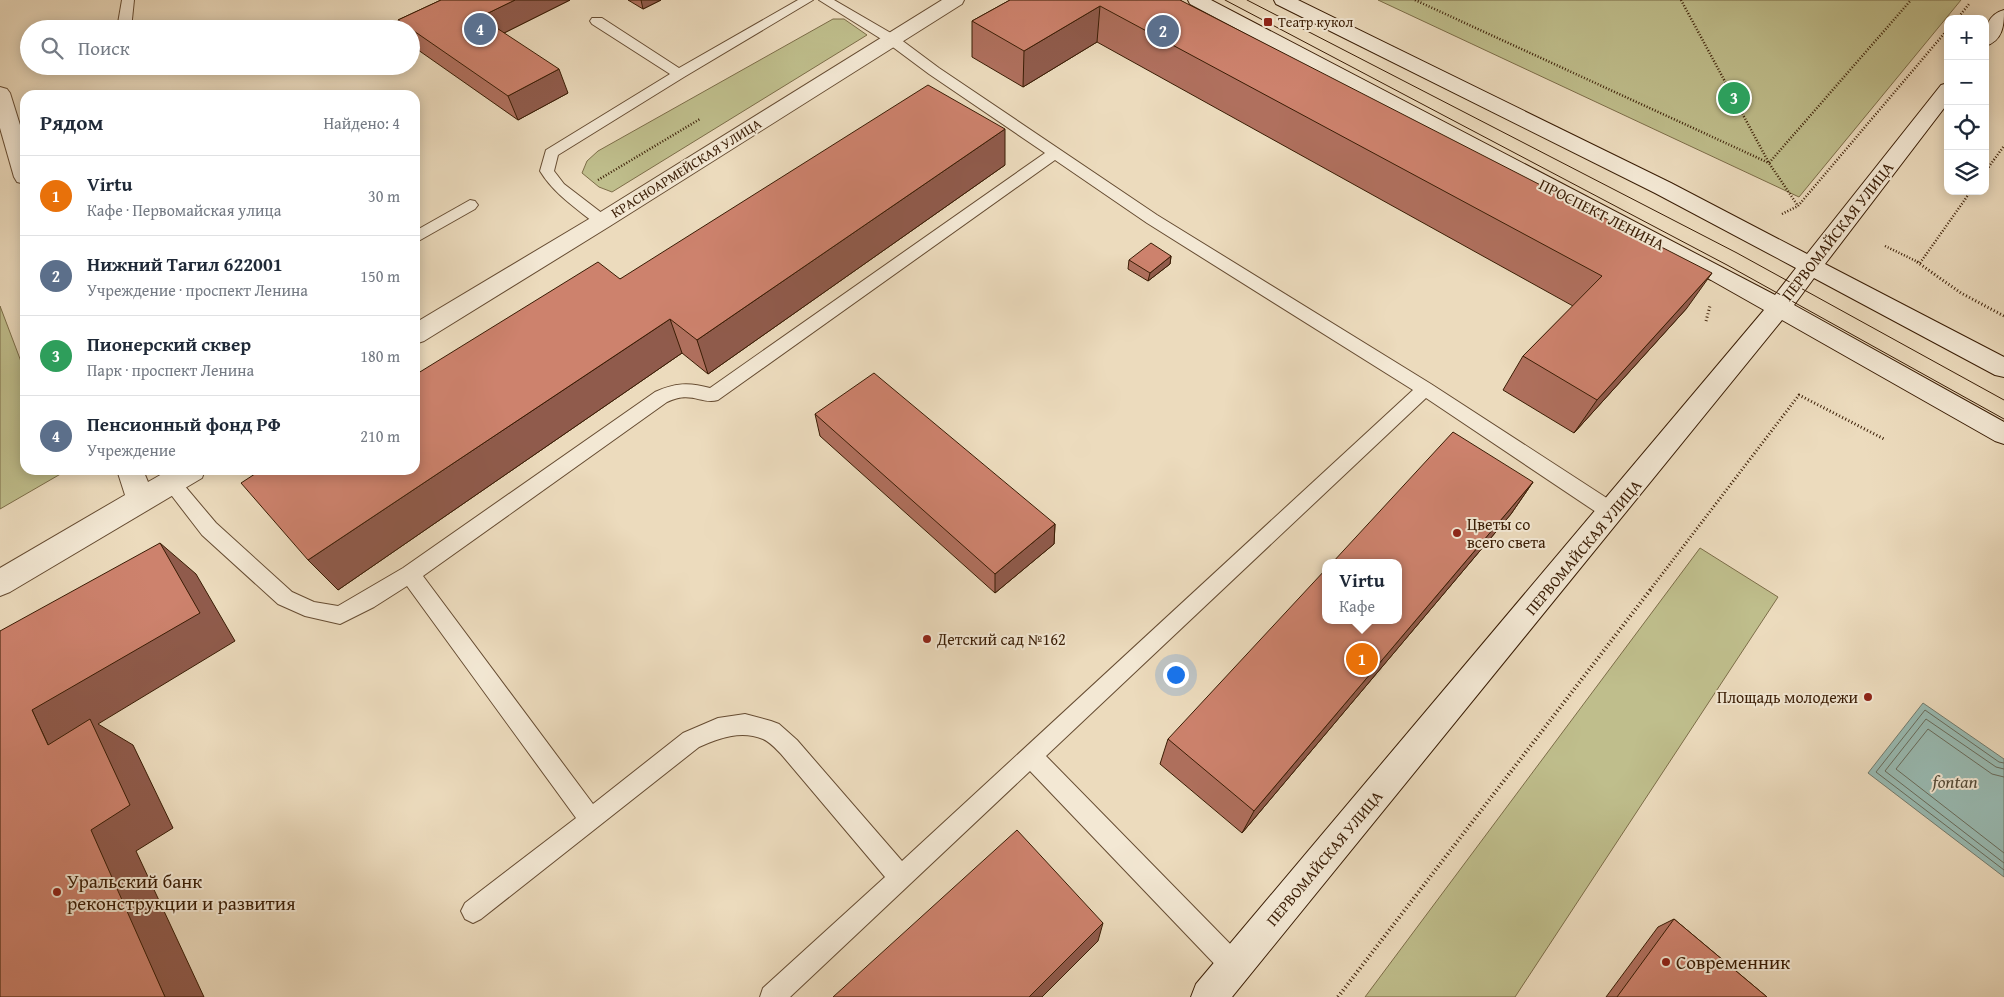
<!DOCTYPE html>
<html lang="ru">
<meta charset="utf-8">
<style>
:root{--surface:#fff;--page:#f2f2f3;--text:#1f2937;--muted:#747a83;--line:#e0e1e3;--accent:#8f2418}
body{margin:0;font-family:"Gentium Book Plus",serif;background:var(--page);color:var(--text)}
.controls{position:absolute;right:15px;top:15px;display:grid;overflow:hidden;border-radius:10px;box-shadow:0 2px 12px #0003}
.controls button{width:45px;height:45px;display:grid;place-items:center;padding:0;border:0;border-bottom:1px solid var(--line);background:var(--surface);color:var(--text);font:25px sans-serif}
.you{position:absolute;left:1175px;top:674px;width:18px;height:18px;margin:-12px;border:4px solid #fff;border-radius:50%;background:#1a73e8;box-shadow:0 0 0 8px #1a73e833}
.badge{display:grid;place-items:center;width:32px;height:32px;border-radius:50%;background:var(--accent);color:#fff;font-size:16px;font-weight:700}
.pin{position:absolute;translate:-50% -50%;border:2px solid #fff;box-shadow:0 1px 5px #0006}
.popup{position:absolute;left:1322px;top:559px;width:80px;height:65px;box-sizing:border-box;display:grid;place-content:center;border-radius:10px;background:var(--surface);filter:drop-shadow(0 1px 4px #0005);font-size:16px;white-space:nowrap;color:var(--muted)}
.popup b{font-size:19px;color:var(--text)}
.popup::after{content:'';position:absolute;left:50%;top:100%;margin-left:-10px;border:10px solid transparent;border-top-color:var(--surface)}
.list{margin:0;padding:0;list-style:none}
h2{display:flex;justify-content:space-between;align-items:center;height:65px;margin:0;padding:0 20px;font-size:21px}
h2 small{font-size:16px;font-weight:400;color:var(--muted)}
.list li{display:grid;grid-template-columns:32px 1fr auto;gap:15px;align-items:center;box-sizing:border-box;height:80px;padding:0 20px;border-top:1px solid var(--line)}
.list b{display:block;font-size:19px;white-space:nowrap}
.list p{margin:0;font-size:16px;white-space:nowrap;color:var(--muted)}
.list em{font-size:16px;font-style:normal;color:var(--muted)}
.icon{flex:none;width:28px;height:28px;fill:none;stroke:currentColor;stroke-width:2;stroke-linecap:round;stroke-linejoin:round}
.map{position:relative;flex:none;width:2004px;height:997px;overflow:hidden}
.search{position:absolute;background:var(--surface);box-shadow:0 2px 12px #0003;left:20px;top:20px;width:400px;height:55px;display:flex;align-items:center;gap:12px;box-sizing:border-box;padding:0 18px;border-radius:28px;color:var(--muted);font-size:19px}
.panel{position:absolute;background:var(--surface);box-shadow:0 2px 12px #0003;left:20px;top:90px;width:400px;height:385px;border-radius:15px}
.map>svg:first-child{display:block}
.green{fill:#bfbe8c;stroke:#7c6d48}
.water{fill:#99bbb3;stroke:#737b6d}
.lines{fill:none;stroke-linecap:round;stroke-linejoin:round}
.shore{stroke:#696c5c;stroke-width:1}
.lane-casing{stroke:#664c32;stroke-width:2}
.street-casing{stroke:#664c32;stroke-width:2}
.secondary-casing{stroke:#391c04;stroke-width:2}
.path-far2{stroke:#391c04;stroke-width:2.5;stroke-dasharray:1 2;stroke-linecap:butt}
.path-far1{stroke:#391c04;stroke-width:3;stroke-dasharray:1 2.5;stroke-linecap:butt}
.path{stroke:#391c04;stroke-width:4;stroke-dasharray:1 3;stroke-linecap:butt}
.lane{fill:#f3e8d4;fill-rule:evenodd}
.street{fill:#f3e8d4;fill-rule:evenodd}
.secondary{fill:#f3e8d4;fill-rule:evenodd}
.tram{stroke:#391c04;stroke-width:1}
.wall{fill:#b0705e;stroke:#391c04}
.shaded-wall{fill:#905b4c;stroke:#391c04}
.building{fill:#cd826d;stroke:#391c04}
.poi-dot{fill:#8f2418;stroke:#f3e8d4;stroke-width:2}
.labels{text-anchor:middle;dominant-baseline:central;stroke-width:4;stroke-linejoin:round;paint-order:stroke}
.far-poi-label{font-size:14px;fill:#391c04;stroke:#f3e8d4;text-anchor:start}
.far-street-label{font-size:14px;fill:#391c04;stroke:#f3e8d4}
.street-label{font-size:16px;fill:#391c04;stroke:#f3e8d4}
.poi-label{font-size:16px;fill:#391c04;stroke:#f3e8d4;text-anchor:start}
.water-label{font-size:18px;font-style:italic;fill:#564c39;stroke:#f3e8d4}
.near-poi-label{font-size:19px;fill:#391c04;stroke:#f3e8d4;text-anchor:start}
</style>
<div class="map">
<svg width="2004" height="997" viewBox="0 0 2004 997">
<rect width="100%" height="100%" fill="#ecdbbd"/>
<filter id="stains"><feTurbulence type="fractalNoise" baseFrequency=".004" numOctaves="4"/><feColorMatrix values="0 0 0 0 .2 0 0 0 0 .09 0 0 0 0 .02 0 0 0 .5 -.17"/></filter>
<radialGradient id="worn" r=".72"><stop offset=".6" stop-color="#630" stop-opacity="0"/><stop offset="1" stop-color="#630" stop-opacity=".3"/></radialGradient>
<g class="green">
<polygon points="1378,0 1961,0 1799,197"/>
<polygon points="833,19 844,19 867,35 612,192 599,187 582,173 587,161 598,151"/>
<polygon points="0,306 25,372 25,470 63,470 64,472 0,509"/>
<polygon points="1700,548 1778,597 1515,997 1365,997"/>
</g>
<polygon class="water" points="1923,703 2004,759 2004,877 1868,773"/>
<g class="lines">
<g class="shore">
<polyline points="2004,763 1999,762 1925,710 1876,772 2004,870"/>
<polyline points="2004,769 1996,767 1926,719 1885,771 2004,863"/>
<polyline points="2004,777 1992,774 1928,729 1896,769 2004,853"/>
</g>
<g class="lane-casing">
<g id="lane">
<polygon points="122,0 134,0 131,29 117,29"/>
<path d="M798,0h15l-129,77 -126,78 -4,16 10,13 43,33 3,4 -3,4 -5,1 -5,-1c-21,-17 -43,-31 -57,-54l6,-21 124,-76 -78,-50 -2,-3 2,-3h10l77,50z"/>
<path d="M819,0h15l62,36 43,32 218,147 274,169 188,122 2,6 -2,6 -7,2 -7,-2 -179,-120 -380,358 197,201 3,9 -3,9 -9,3 -9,-3 -195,-204 -240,226h-30l3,-9 122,-111 -104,-123c-5,-5 -11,-12 -18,-15 -22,-9 -44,-1 -64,8l-218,172 -8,4 -8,-4 -4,-8 4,-8 111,-85 -169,-232 -33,21 -34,17 -35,-8 -27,-12 -76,-69 -40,-52 2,-5 7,-3 7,3 38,45 76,69 22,10 24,4 65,-38 252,-176c19,-9 34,-10 55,-4l335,-235 -116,-79 -43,-32zM1055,160l92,63 266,167 -511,471 -105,-121 -18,-16 -8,-3 -26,-7 -27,4 -35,15 -90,71 -170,-228 244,-174c25,-12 34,3 51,-2z"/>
<polygon points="128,66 142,66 143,69 136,73 131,72"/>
<polygon points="470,200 475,201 478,205 475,209 415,243 415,231"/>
</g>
</g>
<g class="street-casing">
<g id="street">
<polygon points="942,0 964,0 962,4 610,226 424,341 415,344 415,323 594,216"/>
<polygon points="0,87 7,89 10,93 25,141 25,184 17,182 14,177 0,128"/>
<polygon points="117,470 143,470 148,482 169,470 205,470 202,478 10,592 0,596 0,568 125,495"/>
</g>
</g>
<g class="secondary-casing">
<g id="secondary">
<polygon points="1188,0 1211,0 1775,295 1796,268 1655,193 1276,4 1274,0 1298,0 1671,183 1807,254 1941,85 1948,83 1948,103 1825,264 2004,357 2004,377 1995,375 1814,278 1794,305 2004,422 2004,444 1995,441 1782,320 1232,997 1191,997 1196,984 1764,310 1711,280 1190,4"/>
<path d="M2004,10c0,15 -1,31 -19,36 0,-16 1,-31 19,-36z"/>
</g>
</g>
<g class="path-far2">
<polyline points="1415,0 1769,163 1911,0"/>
<polyline points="1681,0 1769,163 1798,206"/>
<polyline points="1957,19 1969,4"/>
<polyline points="1985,172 2004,146"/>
<polyline points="598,180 700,119"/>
<polyline points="1782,214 1798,206 1948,29"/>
<polyline points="1885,246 1920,263"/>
<polyline points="1920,263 1971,191"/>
</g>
<g class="path-far1">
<polyline points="1917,262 1961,293 2004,316"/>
<polyline points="1706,321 1710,306"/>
<polyline points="1650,590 1799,395 1884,439"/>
</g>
<polyline class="path" points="1338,997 1651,589"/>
<use href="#lane" class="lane"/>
<use href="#street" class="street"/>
<use href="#secondary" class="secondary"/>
<g class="tram">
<polyline points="1225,0 1727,265 2004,419"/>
<polyline points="1247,0 1737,253 2004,400"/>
</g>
</g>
<g class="wall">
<polygon points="441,0 570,0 504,33 568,93 518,120 411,45 411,29 402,29 398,20"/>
<polygon points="628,0 661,0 643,9"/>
<polygon points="1010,0 1180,0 1687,308 1574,433 1503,390 1523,356 1573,306 1097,42 1023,87 972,57 972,21"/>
<polygon points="1005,165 708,374 682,353 338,590 620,279"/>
<polygon points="1171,256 1170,264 1148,281 1128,269 1129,260"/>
<polygon points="815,414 1055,524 1054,544 995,593 820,436"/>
<polygon points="1533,482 1511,514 1242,833 1160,764 1168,739"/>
<polygon points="1674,919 1767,997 1606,997 1658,927"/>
</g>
<g class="shaded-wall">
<polygon points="515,0 570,0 490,40 480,17"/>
<polygon points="641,0 661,0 643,9"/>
<polygon points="1100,6 1097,42 1023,87 1024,51"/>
<polygon points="559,69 568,93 518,120 508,96"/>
<polygon points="1005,129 1005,165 708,374 697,340"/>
<polygon points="1171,256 1170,264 1148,281 1150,273"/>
<polygon points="1712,273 1687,308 1574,433 1597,400"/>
<polygon points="670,319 682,353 338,590 308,560"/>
<polygon points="1533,482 1511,514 1242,833 1254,811"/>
<polygon points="1055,524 1054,544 995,593 995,574"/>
<polygon points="160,543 196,574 235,641 98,724 133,745 173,828 136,851 204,997 165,997 32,710"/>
<polygon points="1103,923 1098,941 1042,997 1029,997"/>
</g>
<g class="building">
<polygon points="441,0 515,0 480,17 559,69 508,96 398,20"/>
<polygon points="1010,0 1180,0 1712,273 1597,400 1523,356 1602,276 1100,6 1024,51 972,21"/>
<polygon points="928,85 1005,129 697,340 670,319 308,560 241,483 261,470 415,470 415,375 598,262 620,279"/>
<polygon points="1151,243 1171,256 1150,273 1129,260"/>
<polygon points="874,373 1055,524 995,574 815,414"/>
<polygon points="1453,432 1533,482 1254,811 1168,739 1326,569 1326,620 1398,620 1398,563 1332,563"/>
<polygon points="160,543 200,613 32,710 48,745 90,719 130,805 91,830 165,997 0,997 0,631"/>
<polygon points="1017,830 1103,923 1029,997 833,997"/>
<polygon points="1674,919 1767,997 1617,997"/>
</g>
<g class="poi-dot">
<rect x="1263" y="17" width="10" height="10" rx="2.5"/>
<circle cx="1457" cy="533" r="5"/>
<circle cx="927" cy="639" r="5"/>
<circle cx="1868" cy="697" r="5"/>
<circle cx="57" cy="892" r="5"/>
<circle cx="1666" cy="962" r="5"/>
</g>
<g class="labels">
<g class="far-poi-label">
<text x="1278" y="22">Театр кукол</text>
</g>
<g class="far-street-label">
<text transform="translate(686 168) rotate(-32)">КРАСНОАРМЕЙСКАЯ УЛИЦА</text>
</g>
<g class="street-label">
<text transform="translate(1602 214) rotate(27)">ПРОСПЕКТ ЛЕНИНА</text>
<text transform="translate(1837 231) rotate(-52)">ПЕРВОМАЙСКАЯ УЛИЦА</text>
<text transform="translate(1583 547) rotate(-50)">ПЕРВОМАЙСКАЯ УЛИЦА</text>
<text transform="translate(1324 858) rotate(-50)">ПЕРВОМАЙСКАЯ УЛИЦА</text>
</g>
<g class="poi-label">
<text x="1467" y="524">Цветы со<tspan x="1467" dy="18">всего света</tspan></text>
<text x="937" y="639">Детский сад №162</text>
<text x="1858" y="697" text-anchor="end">Площадь молодежи</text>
</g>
<g class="water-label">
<text x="1955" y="781">fontan</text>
</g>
<g class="near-poi-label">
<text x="67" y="881">Уральский банк<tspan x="67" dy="22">реконструкции и развития</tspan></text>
<text x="1676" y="962">Современник</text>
</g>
</g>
<rect width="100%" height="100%" filter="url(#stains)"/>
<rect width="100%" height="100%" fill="url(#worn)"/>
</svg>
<div class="controls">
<button>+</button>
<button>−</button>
<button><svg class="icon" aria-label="locate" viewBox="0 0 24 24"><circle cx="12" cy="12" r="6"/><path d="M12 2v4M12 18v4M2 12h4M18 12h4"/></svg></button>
<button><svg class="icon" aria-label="layers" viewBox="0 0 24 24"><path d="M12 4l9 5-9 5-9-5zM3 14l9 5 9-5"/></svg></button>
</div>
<div class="you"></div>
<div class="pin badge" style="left:1362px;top:659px;background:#e8710a">1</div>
<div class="popup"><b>Virtu</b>Кафе</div>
<div class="pin badge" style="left:1163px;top:31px;background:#5c6f8a">2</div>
<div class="pin badge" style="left:1734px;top:98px;background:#2e9e5b">3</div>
<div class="pin badge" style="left:480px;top:29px;background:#5c6f8a">4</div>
<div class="search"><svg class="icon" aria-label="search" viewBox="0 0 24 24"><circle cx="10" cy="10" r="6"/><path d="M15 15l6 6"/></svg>Поиск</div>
<section class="panel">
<h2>Рядом<small>Найдено: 4</small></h2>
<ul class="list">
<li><span class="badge" style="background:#e8710a">1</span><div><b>Virtu</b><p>Кафе · Первомайская улица</p></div><em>30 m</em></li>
<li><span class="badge" style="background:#5c6f8a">2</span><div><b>Нижний Тагил 622001</b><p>Учреждение · проспект Ленина</p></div><em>150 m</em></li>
<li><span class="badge" style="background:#2e9e5b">3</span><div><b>Пионерский сквер</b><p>Парк · проспект Ленина</p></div><em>180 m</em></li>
<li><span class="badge" style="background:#5c6f8a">4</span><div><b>Пенсионный фонд РФ</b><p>Учреждение</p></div><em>210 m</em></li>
</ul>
</section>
</div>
